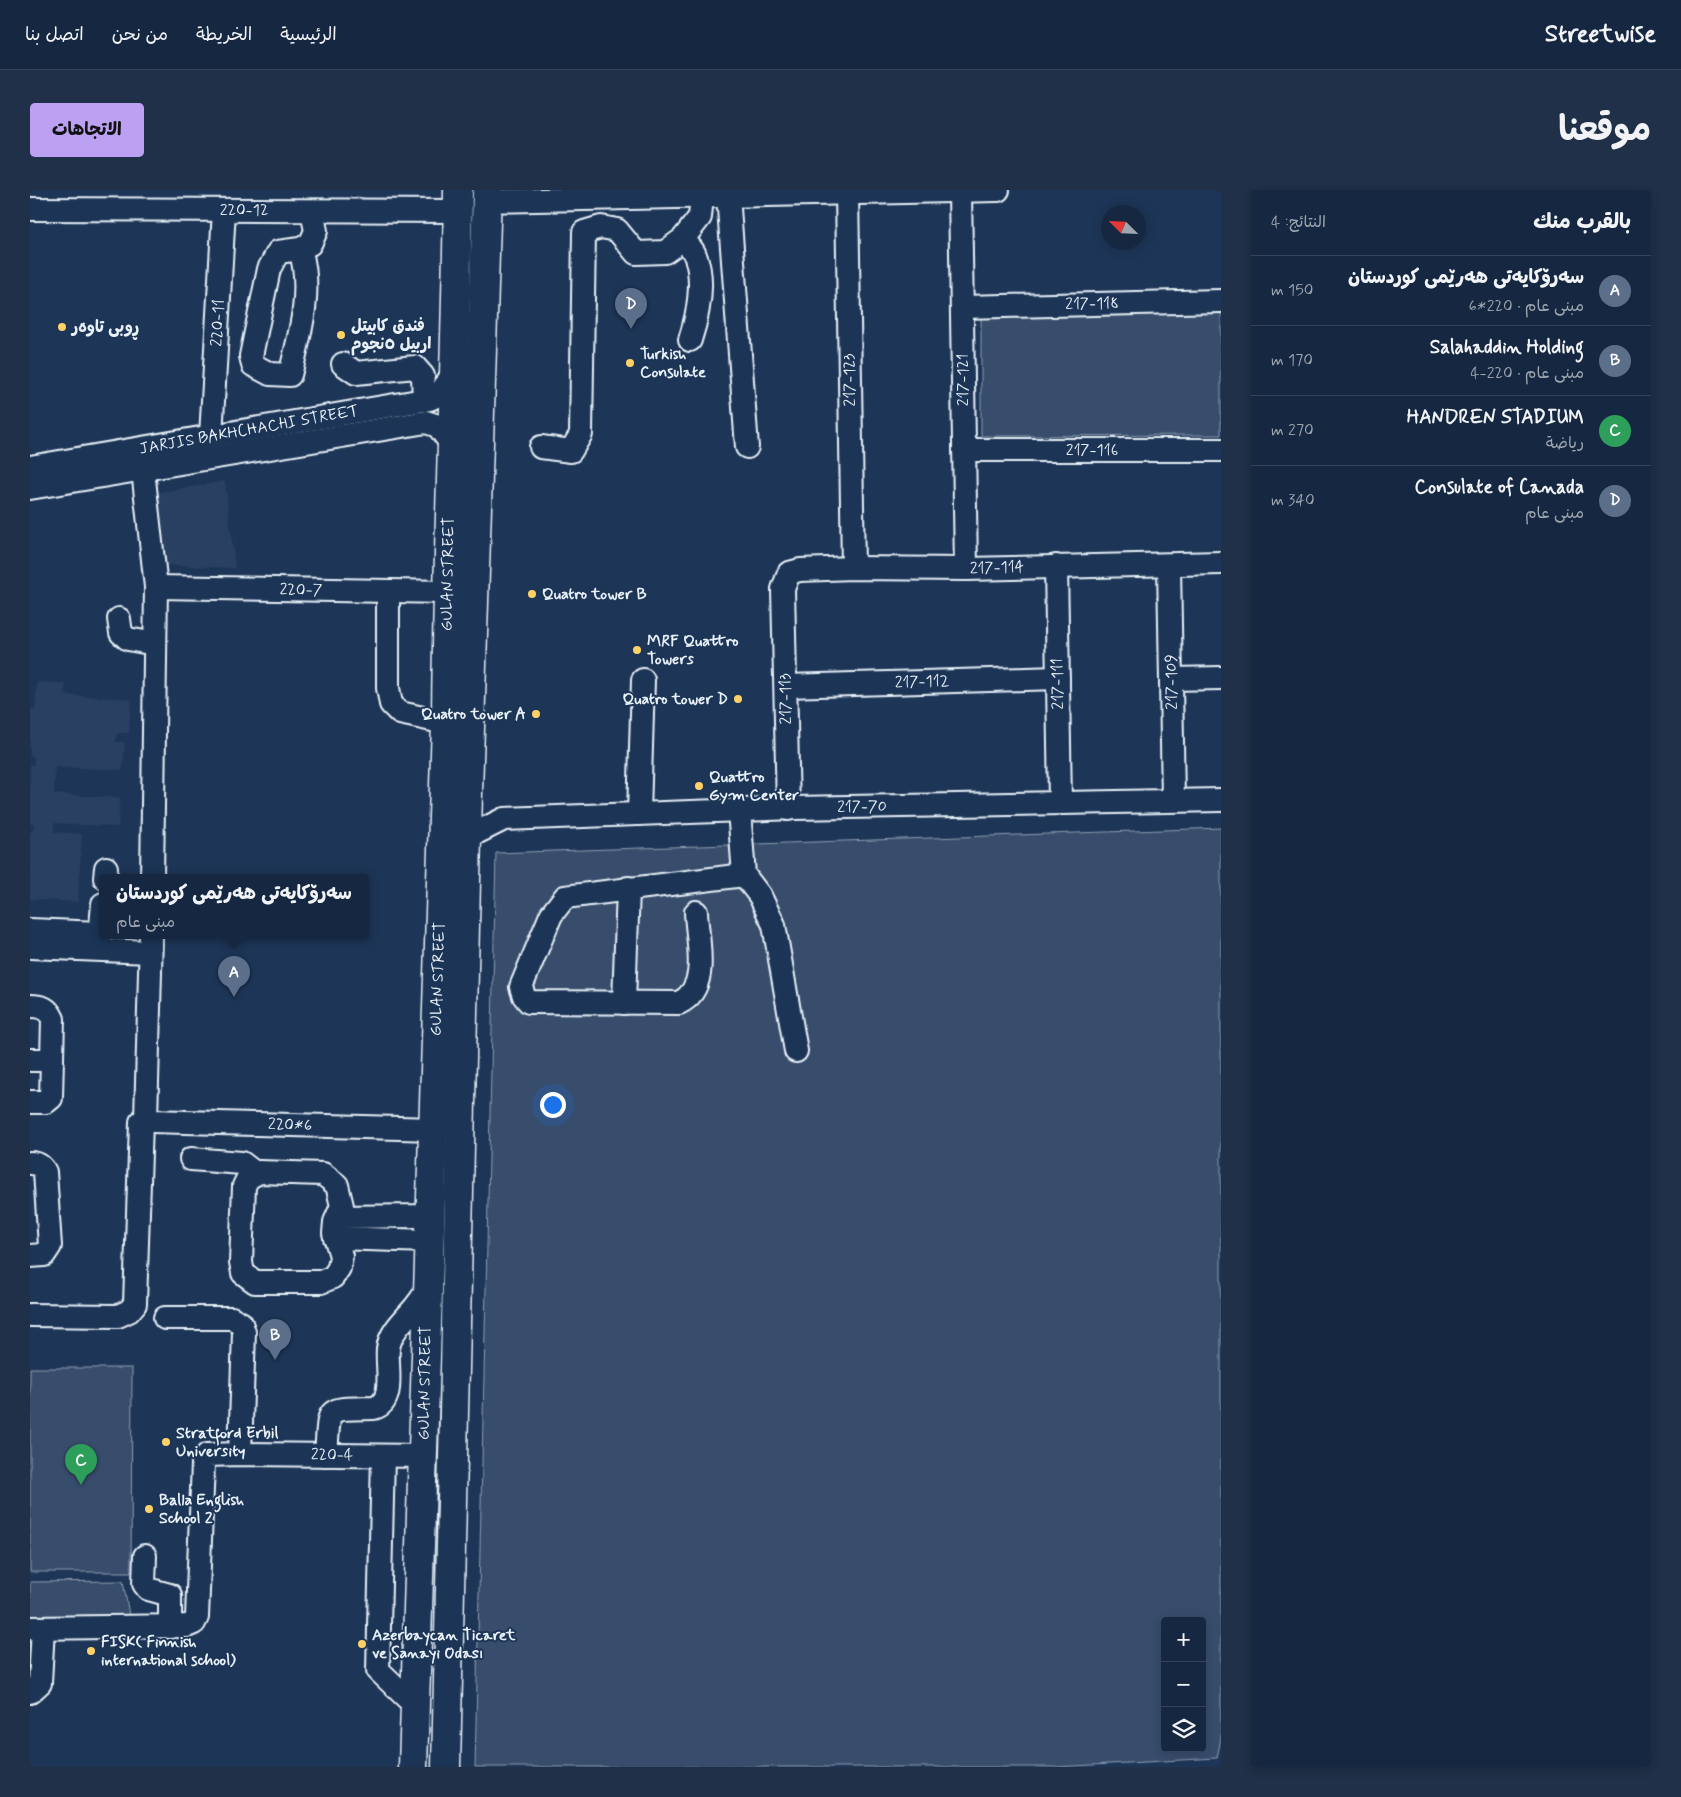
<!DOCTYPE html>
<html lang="ar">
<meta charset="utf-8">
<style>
:root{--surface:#162841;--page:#1f3048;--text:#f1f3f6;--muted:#9ea6b1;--line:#35445a;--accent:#bca0f2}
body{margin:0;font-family:Mynerve,"Playpen Sans Arabic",sans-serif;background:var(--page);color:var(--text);direction:rtl}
.controls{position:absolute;right:15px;bottom:15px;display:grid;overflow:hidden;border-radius:5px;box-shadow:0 2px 12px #0003}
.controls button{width:45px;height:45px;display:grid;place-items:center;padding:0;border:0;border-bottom:1px solid var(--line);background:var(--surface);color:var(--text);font:25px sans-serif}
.compass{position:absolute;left:1071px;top:15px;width:45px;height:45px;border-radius:50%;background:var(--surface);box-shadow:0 2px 12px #0003;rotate:294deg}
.you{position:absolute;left:522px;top:914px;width:18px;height:18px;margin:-12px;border:4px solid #fff;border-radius:50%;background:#1a73e8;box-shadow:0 0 0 8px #1a73e833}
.badge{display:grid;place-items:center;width:32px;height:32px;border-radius:50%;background:var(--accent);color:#fff;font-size:16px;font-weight:700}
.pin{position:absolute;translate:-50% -41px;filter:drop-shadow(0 1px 2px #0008)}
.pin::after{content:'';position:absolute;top:26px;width:18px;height:15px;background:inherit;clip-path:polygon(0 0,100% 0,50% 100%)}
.popup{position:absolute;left:69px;top:684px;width:270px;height:65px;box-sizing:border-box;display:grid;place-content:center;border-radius:5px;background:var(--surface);filter:drop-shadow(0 1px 4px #0005);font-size:16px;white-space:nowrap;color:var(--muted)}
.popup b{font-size:19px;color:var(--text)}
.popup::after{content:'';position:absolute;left:50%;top:100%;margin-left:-10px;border:10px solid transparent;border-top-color:var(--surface)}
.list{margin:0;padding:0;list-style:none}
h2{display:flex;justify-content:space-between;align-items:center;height:65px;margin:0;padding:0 20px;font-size:21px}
h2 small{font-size:16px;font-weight:400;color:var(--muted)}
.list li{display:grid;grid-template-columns:32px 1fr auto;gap:15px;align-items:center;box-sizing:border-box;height:70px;padding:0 20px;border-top:1px solid var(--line)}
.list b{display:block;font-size:19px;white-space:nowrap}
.list p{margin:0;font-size:16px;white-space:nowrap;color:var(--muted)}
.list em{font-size:16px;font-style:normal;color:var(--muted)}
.icon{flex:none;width:28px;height:28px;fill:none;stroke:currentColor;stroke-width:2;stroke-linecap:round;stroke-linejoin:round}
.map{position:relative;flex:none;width:1191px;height:1577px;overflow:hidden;direction:ltr;border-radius:5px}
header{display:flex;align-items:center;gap:30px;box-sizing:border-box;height:70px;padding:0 25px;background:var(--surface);border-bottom:1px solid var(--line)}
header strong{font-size:24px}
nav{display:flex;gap:28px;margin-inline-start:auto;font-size:18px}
.intro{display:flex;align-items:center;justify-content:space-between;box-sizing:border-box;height:120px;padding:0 30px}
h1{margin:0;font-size:35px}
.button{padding:12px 22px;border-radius:5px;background:var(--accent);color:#111;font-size:18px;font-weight:700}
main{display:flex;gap:30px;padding:0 30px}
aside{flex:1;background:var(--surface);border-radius:5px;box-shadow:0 2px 12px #0003}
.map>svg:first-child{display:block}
.built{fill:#2a4162}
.green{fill:#374d6c;stroke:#909fb2;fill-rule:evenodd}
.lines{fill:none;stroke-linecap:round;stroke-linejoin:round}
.minor-casing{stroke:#e8f1f8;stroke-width:26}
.major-casing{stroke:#e8f1f8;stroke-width:31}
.minor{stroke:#1d3557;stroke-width:22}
.major{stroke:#1d3557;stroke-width:28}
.poi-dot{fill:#ffd166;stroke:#1d3557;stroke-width:2}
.labels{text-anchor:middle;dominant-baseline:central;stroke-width:4;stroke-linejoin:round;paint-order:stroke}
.street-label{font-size:16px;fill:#e8f1f8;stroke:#1d3557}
.poi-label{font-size:16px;font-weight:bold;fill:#e8f1f8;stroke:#1d3557;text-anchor:start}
</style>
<header>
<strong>Streetwise</strong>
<nav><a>الرئيسية</a><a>الخريطة</a><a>من نحن</a><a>اتصل بنا</a></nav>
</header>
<div class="intro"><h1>موقعنا</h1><a class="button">الاتجاهات</a></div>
<main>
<aside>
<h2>بالقرب منك<small>النتائج: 4</small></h2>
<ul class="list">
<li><span class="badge" style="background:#5c6f8a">A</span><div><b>سەرۆكایەتی هەرێمی كوردستان</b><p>مبنى عام · 220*6</p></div><em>150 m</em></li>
<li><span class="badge" style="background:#5c6f8a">B</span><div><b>Salahaddin Holding</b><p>مبنى عام · 220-4</p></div><em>170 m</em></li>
<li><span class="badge" style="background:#2e9e5b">C</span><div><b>HANDREN STADIUM</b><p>رياضة</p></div><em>270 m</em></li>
<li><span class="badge" style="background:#5c6f8a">D</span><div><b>Consulate of Canada</b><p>مبنى عام</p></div><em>340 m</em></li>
</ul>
</aside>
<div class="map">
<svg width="1191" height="1577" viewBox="0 0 1191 1577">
<rect width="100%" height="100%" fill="#1d3557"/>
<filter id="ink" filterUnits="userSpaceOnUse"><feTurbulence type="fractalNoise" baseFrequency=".02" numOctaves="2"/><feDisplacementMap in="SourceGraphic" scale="10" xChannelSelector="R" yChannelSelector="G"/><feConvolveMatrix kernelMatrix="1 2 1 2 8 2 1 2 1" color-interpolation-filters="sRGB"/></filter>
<g filter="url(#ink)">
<g class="built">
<polygon points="195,291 205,378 133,375 125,303"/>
<polygon points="7,492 35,494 35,505 101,509 99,543 87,543 86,552 95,552 93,580 25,577 24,604 90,608 88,637 24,633 24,642 52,644 48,712 0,709 0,642 3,642 4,634 0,634 0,575 4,575 4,567 0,566 0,519 5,520"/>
</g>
<g class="green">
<polygon points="1191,122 1191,245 951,246 951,123"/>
<path d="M1191,638v910l-4,20 -161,9h-581l21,-914zM1135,1431h37v127h-37z"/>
<polygon points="0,1178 102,1178 101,1382 0,1382"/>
<polygon points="93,1391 99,1425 0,1426 0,1392"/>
</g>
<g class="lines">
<g class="minor-casing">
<g id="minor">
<polyline points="930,1 936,379"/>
<polyline points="817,3 823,378"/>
<polyline points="698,5 717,257"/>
<polyline points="456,11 968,0"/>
<polyline points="0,19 428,21"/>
<path d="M653,49c4,5 10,10 12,16 10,25 3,60 -5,85"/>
<path d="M270,59c13,41 0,85 -10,126l-20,-1 -17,-9 -2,-9 18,-87 9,-17 22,-3 10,-5 6,-13 -4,-20"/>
<polyline points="933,117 1191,111"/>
<polyline points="313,174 326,183 385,177 393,186 394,210"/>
<polyline points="181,246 194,20"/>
<polyline points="511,257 541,261 551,244 554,42 571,37 587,40 606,63 635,62 653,49 670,27 672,6"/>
<polyline points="934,260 1191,260"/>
<polyline points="0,277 400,209 410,204 425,180"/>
<polyline points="113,280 126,397 122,688"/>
<polyline points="0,298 396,232 408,236 422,255"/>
<polyline points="1139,375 1143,610"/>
<polyline points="1026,376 1030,612"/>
<polyline points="126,397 417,402"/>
<polyline points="358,401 358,498 361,514 370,523 416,533"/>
<polyline points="89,429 91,443 98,449 125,454"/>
<polyline points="1142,489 1191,488"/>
<polyline points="756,496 1028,488"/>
<polyline points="758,619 753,399 759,383 770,380 823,378 936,379 1191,373"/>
<polyline points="709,620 714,685 730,706 744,735 766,861"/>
<polyline points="609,624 613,490"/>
<polyline points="437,652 444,644 474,629 764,618 1191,610"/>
<polyline points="75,688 76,678"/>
<path d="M666,722c1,29 15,76 -17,91l-150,-1 -5,-6 -3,-9 30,-72 14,-18 179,-22"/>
<polyline points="0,740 70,743"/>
<polyline points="0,757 120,762"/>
<polyline points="69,757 73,714"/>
<polyline points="594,813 598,698"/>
<path d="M0,816c12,0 18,2 23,13l-2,79 -5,4h-16"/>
<polyline points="0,870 22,870"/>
<polyline points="116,929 121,931 404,939"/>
<polyline points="161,969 212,973 225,983"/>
<path d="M0,973c8,0 12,3 15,9l5,74 -6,9 -14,1"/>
<polygon points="229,982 293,984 307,995 312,1016 305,1032 304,1043 311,1066 309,1078 303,1087 291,1092 225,1092 213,1083 211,1072 214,996 218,988"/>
<polyline points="308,1027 388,1026 401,1020"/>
<polyline points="305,1048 399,1051"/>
<polyline points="0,1125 88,1126 99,1121 105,1114 111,932 116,929 121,746"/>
<polyline points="135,1128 202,1128 211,1133 214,1142 210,1264"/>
<path d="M296,1265c4,-50 -3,-46 48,-47 22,-6 12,-42 14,-59 3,-25 31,-38 39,-61"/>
<polyline points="353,1266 348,1480 377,1508"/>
<polyline points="115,1366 114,1394 118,1399 140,1405 140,1437"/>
<polyline points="0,1438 157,1436 164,1433 167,1427 173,1273 177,1265 210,1264 394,1266"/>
<polyline points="0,1502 10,1493 13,1438"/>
</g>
</g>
<g class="major-casing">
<g id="major">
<path d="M383,1577l33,-1044c1,-178 10,-355 12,-533"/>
<polyline points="416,1577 438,602 457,0"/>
</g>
</g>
<use href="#minor" class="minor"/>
<use href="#major" class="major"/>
</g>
</g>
<g class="poi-dot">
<circle cx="32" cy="137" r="5"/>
<circle cx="311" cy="145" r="5"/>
<circle cx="600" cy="173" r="5"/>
<circle cx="502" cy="404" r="5"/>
<circle cx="607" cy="460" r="5"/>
<circle cx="708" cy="509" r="5"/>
<circle cx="506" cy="524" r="5"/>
<circle cx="669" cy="596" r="5"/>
<circle cx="136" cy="1252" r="5"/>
<circle cx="119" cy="1319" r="5"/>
<circle cx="332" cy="1454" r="5"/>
<circle cx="61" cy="1461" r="5"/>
</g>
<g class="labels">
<g class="street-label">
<text x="214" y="20">220-12</text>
<text transform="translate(1062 114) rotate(-1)">217-118</text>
<text transform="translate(188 133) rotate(-87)">220-11</text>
<text transform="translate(820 190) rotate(-91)">217-123</text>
<text transform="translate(933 190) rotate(-90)">217-121</text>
<text transform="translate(219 240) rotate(-10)">JARJIS BAKHCHACHI STREET</text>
<text x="1062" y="260">217-116</text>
<text transform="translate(967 378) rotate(-2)">217-114</text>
<text transform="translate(418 384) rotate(-89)">GULAN STREET</text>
<text transform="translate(271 400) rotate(1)">220-7</text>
<text transform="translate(892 492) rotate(-2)">217-112</text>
<text transform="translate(1142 492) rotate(-91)">217-109</text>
<text transform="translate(1028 494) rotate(-91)">217-111</text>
<text transform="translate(756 509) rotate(-91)">217-113</text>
<text transform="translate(832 617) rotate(-1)">217-70</text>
<text transform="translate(408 789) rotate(-88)">GULAN STREET</text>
<text transform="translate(260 935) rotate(2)">220*6</text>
<text transform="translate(395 1193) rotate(-89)">GULAN STREET</text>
<text transform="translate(302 1265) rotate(1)">220-4</text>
</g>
<g class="poi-label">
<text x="321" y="136">فندق كابيتل<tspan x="321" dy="18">اربيل ٥نجوم</tspan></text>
<text x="42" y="137">ڕوبی تاوەر</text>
<text x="610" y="164">Turkish<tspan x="610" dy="18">Consulate</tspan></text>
<text x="512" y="404">Quatro tower B</text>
<text x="617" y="451">MRF Quattro<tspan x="617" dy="18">Towers</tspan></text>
<text x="698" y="509" text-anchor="end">Quatro tower D</text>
<text x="496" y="524" text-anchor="end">Quatro tower A</text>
<text x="679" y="587">Quattro<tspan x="679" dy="18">Gym Center</tspan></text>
<text x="146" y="1243">Stratford Erbil<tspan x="146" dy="18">University</tspan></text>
<text x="129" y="1310">Balla English<tspan x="129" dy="18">School 2</tspan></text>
<text x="342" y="1445">Azerbaycan Ticaret<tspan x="342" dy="18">ve Sanayi Odası</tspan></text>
<text x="71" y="1452">FISK( Finnish<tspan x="71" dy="18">international school)</tspan></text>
</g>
</g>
</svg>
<div class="controls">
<button>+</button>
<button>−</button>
<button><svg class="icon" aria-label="layers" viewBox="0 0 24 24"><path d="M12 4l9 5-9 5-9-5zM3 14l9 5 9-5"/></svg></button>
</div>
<svg class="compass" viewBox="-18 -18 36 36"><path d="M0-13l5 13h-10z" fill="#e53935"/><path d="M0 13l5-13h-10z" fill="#9ea6b1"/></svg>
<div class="you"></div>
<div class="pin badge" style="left:204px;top:807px;background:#5c6f8a">A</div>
<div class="popup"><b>سەرۆكایەتی هەرێمی كوردستان</b>مبنى عام</div>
<div class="pin badge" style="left:245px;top:1170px;background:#5c6f8a">B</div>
<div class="pin badge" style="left:51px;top:1295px;background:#2e9e5b">C</div>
<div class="pin badge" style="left:601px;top:139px;background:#5c6f8a">D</div>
</div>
</main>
